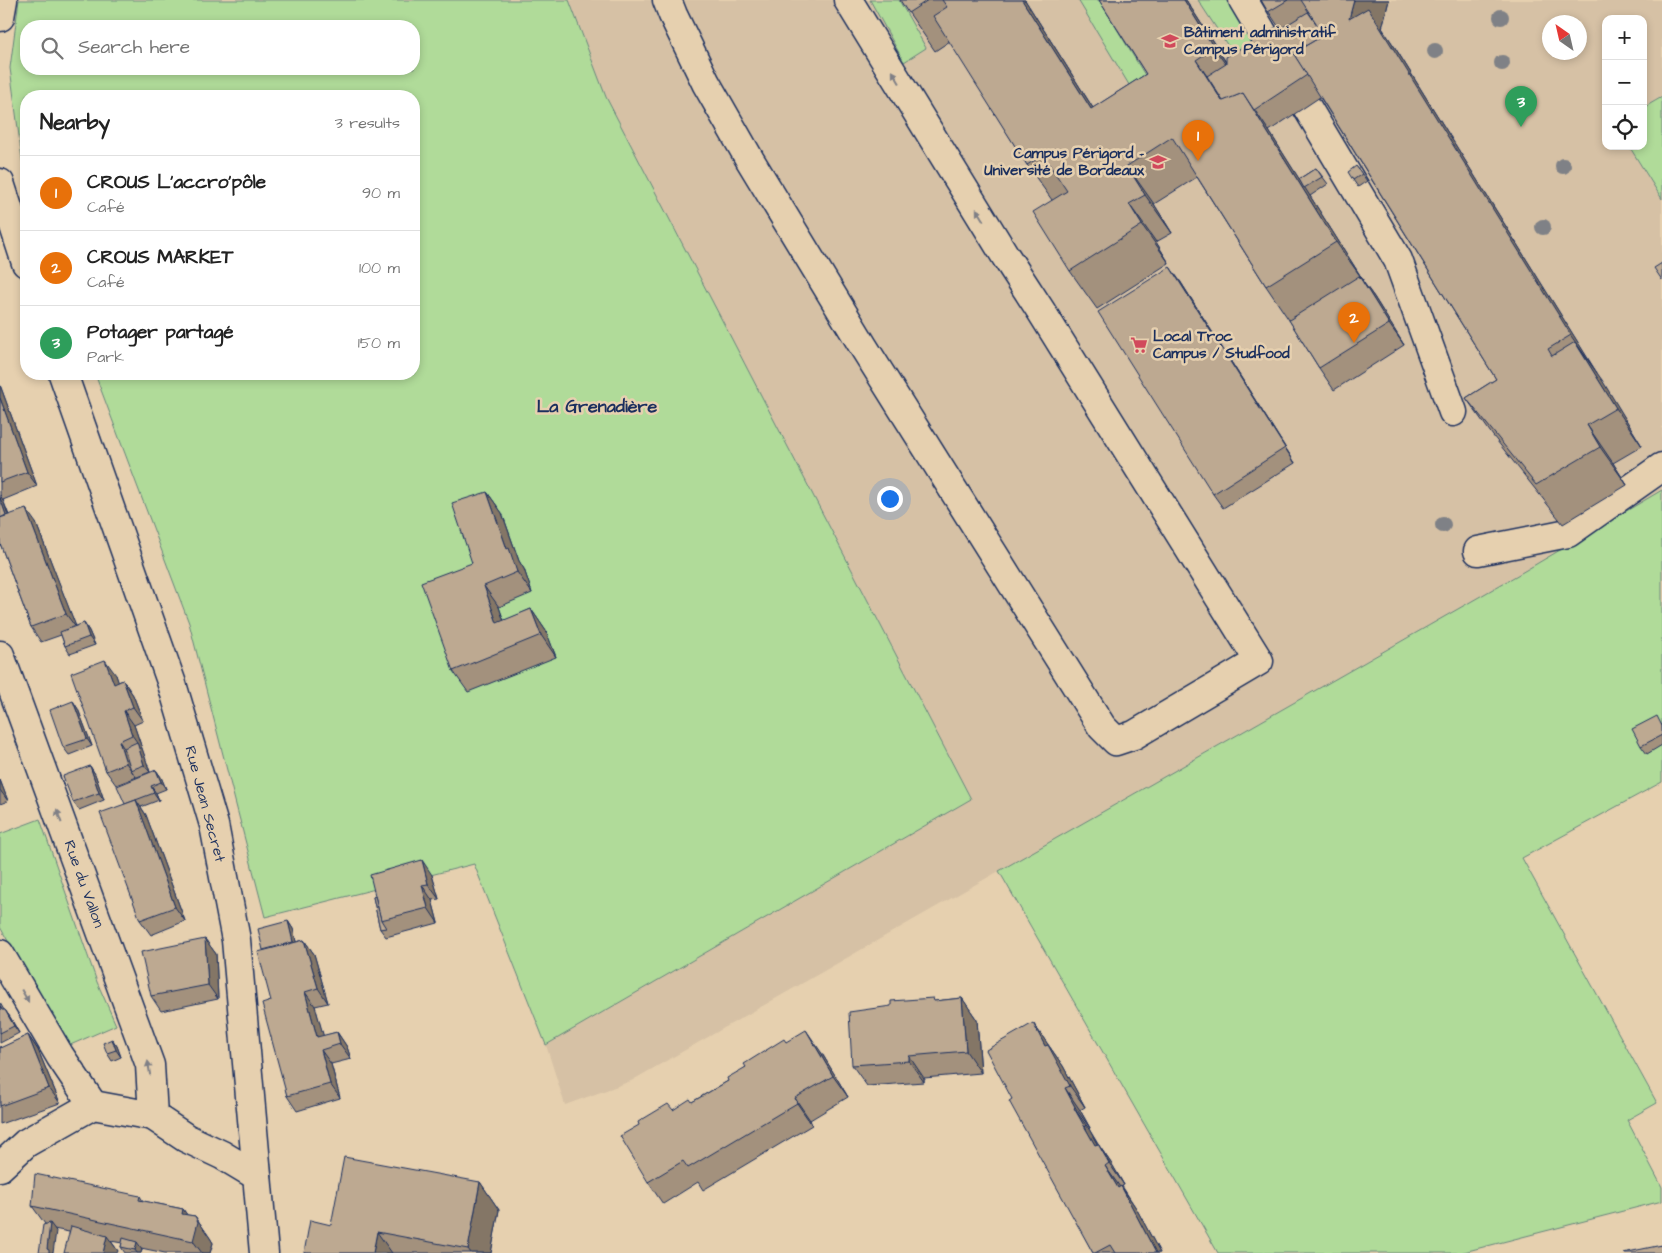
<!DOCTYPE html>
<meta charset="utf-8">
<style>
:root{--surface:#fff;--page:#f6f6f6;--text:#222;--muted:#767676;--line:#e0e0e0;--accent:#b45309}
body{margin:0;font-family:"Architects Daughter",sans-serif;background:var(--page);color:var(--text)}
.controls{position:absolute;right:15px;top:15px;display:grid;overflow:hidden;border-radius:10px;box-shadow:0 2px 8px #0003}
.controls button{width:45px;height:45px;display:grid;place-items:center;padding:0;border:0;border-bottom:1px solid var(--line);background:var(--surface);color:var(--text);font:25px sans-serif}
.compass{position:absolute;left:1542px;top:15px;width:45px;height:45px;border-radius:50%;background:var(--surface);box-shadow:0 2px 8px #0003;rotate:326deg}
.you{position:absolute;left:889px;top:498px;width:18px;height:18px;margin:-12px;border:4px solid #fff;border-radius:50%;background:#1a73e8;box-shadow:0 0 0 8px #1a73e833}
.badge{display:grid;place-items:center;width:32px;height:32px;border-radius:50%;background:var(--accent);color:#fff;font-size:16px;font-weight:700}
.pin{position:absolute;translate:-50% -41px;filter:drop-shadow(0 1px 2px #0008)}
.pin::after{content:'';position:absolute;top:26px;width:18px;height:15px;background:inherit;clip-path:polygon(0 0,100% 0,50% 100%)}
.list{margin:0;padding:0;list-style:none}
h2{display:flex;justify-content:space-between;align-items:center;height:65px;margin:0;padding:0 20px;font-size:21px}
h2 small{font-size:16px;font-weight:400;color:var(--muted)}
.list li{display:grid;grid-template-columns:32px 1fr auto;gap:15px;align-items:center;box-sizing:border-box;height:75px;padding:0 20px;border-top:1px solid var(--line)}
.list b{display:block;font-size:19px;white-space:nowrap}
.list p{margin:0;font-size:16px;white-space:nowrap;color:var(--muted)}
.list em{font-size:16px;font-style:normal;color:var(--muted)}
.icon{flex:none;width:28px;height:28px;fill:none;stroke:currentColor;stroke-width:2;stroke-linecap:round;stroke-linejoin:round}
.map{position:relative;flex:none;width:1662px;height:1253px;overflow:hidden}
.search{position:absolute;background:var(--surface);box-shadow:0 2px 8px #0003;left:20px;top:20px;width:400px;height:55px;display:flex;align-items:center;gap:12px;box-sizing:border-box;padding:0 18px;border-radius:20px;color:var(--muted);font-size:19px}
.panel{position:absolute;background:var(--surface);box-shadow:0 2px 8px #0003;left:20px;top:90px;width:400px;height:290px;border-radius:20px}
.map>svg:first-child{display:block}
.built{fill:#d6c1a5;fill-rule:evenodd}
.green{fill:#b0db99;stroke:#66857c;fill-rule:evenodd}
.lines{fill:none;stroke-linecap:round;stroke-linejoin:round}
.minor-casing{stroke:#1b2f5e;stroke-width:31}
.minor{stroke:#e6d0af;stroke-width:28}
.tree{fill:#7f8186}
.wall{fill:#a3917d;stroke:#1b2f5e}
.shaded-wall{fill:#847666;stroke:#1b2f5e}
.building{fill:#bda991;stroke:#1b2f5e}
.oneway{fill:#808086}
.labels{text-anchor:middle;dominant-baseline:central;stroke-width:5;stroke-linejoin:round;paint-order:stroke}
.poi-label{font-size:15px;font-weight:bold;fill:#1b2f5e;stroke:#e6d0af;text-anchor:start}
.street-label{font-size:15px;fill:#1b2f5e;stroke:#e6d0af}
.quarter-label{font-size:18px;font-weight:bold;fill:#1b2f5e;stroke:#e6d0af}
</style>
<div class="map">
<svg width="1662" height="1253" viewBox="0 0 1662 1253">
<rect width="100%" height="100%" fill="#e6d0af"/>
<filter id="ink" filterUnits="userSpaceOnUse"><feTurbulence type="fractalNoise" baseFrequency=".02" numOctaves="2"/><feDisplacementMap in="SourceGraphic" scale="10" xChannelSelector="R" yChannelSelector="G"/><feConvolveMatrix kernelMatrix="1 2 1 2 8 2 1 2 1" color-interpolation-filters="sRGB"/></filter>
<g filter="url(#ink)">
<path class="built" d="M569,0h1093v490l-141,83 -890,508 -66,24 -19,-60 425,-246 -365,-702zM1606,19h37v127h-37zM1550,22h30v30h-30z"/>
<g class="green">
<path d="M19,0h550l37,97 365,702 -425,246 -72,-181 -209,53 -76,-294 -94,-249h319v-278h-388v93l-16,-121zM26,26h388v43h-388z"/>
<polygon points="870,0 899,0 926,48 904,62"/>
<polygon points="1078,0 1111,0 1103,6 1168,113 1152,123"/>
<polygon points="1198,0 1226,0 1261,57 1243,69"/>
<polygon points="1662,97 1662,199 1629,146 1643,146 1643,108"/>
<polygon points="1662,490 1662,782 1522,858 1657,1103 1627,1120 1662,1187 1662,1201 1460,1253 1218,1253 999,871 1521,573"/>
<polygon points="40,819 97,982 116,1025 68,1046 0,927 0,834"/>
</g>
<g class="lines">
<g class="minor-casing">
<g id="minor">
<polyline points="667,0 673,15 706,83 750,160 863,346 1102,727 1116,741 1134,735 1259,661 1041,311 1006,257 848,0"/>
<polyline points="1243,0 1398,260 1453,412"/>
<polyline points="0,17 3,0"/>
<polyline points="0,183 26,263"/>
<polyline points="63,374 172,684 214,825 236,940 264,1253"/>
<polyline points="1478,551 1568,533 1662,467"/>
<polyline points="0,655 150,1065 153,1116"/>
<polyline points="0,954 60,1056 93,1105"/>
<polyline points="0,1167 26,1143 93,1105 153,1116 186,1138 222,1155 257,1176"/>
</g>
</g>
<use href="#minor" class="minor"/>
</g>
<g class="tree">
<circle cx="1501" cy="17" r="8"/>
<circle cx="1435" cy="51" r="8"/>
<circle cx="1502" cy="63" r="8"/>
<circle cx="1563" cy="166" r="8"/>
<circle cx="1543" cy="227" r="8"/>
<circle cx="1443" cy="525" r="8"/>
</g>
<g class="wall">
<polygon points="900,0 1025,0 1093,108 1146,74 1099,0 1186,0 1226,62 1280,29 1261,0 1389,0 1382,28 1394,46 1642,446 1613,463 1627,485 1563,524 1493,436 1466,398 1496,379 1320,97 1269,131 1299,179 1316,168 1328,184 1310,196 1363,280 1362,281 1374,297 1404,345 1334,390 1319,368 1289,320 1266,286 1197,177 1154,204 1172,233 1156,242 1169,263 1097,309 1070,271 1052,200 1027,165 950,41 935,51"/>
<polygon points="1356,166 1367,181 1358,187 1353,180"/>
<polygon points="1180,281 1295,463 1223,508 1213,494"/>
<polygon points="0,385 37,486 3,500 9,515 36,523 76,627 84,623 89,631 95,645 70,654 65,646 61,635 41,642 31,627 0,543"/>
<polygon points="487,492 502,513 519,561 524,569 532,593 499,607 504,621 531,609 546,631 556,657 468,692 453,671 472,563"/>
<polygon points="116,675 118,682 123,680 133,695 143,721 134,725 150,772 116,785 106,771"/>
<polygon points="73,701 78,709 92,746 69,755 63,747"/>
<polygon points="1662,724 1662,745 1647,754 1641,746"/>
<polygon points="90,766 95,774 104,800 79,810 73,802"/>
<polygon points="156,770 161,777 166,789 156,793 159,800 141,807 146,815 185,921 151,935 140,920 125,804"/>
<polygon points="0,780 8,801 0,804"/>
<polygon points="432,875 439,899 432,900 438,923 386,937 380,929 373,897"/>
<polygon points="288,921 293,929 296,942 304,940 314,954 328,1003 315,1006 323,1036 337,1032 347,1047 351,1059 331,1064 340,1098 297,1111 287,1096 271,1001"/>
<polygon points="205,939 216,954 218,999 161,1011 151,996"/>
<polygon points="962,998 977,1020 981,1073 924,1078 924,1082 867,1086 852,1065 935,1001"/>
<polygon points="0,1003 4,1010 5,1010 10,1017 19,1033 0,1043"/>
<polygon points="1033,1023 1063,1066 1085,1107 1080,1110 1090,1128 1089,1129 1098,1144 1113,1166 1124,1185 1122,1186 1136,1208 1160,1253 1093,1253 1012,1099"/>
<polygon points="28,1035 38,1050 60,1103 0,1124 0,1046 1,1048"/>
<polygon points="112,1039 117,1046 121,1057 112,1061 107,1053"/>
<polygon points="786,1042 821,1052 848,1097 810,1120 812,1125 703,1190 698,1182 663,1204 648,1182 673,1110 692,1102 728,1081 746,1067"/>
<polygon points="480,1182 499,1210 491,1253 304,1253 331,1225"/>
<polygon points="140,1196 143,1201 183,1209 187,1215 195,1216 210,1238 213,1243 210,1253 165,1253 141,1248 142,1249 141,1253 125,1253 121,1247 122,1243 111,1241 118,1251 69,1232 54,1229 56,1231 45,1224 32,1206"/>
</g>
<g class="shaded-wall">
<polygon points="1022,0 1025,0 1118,148 1091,109"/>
<polygon points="1184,0 1186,0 1241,86 1214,48"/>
<polygon points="1354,0 1389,0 1382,28 1394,46 1597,373 1349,19"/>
<polygon points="1196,60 1222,98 1234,117 1222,101"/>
<polygon points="1243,93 1269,131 1363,280 1336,242"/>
<polygon points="1127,166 1154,204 1172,233 1145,195"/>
<polygon points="1129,204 1156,242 1169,263 1142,225"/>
<polygon points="1170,267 1180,281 1295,463 1285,448"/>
<polygon points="1359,276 1374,297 1404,345 1389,324"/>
<polygon points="1575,342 1602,380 1642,446 1616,408"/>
<polygon points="0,385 37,486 27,472 0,398"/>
<polygon points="1587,425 1613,463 1627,485 1600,447"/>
<polygon points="487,492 502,513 519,561 524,569 532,593 517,572 507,549"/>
<polygon points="0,495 3,500 11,523 6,515 0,498"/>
<polygon points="26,509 36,523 77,629 66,614"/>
<polygon points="484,586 499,607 512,645 497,623"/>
<polygon points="531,609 546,631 556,657 541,635"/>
<polygon points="84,623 89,631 95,645 89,637"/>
<polygon points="105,660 116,675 124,698 114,684"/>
<polygon points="123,680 133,695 143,721 133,707"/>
<polygon points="73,701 78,709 92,746 87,739"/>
<polygon points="124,711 134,725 150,772 144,765 137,742 132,735"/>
<polygon points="119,741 129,756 131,770 136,777 126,763"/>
<polygon points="90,766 95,774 104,800 99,793"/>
<polygon points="156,770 161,777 166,789 161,782"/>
<polygon points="0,780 8,801 0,790"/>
<polygon points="151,786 156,793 159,800 154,793"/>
<polygon points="136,800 146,815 185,921 175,907"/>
<polygon points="422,860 432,875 439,899 428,884"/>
<polygon points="422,885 432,900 438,923 428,908"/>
<polygon points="288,921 293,929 300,958 295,950"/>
<polygon points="205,939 216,954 218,999 208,985"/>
<polygon points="304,940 314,954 328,1003 318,988"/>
<polygon points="305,992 315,1006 327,1048 317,1037"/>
<polygon points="962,998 977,1020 981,1073 966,1051"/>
<polygon points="5,1010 10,1017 19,1033 14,1026"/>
<polygon points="1033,1023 1063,1066 1085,1107 1070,1086 1045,1046"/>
<polygon points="806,1030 821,1052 848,1097 833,1076"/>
<polygon points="337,1032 347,1047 351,1059 340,1044"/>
<polygon points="28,1035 38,1050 60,1103 49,1088"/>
<polygon points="112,1039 117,1046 121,1057 116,1050"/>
<polygon points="321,1050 331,1064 340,1098 330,1084"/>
<polygon points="909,1056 924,1078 924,1082 909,1061"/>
<polygon points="1065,1088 1080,1110 1090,1128 1075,1107"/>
<polygon points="795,1098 810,1120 812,1125 797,1103"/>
<polygon points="1074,1108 1089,1129 1108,1164 1095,1145"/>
<polygon points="1098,1144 1113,1166 1124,1185 1109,1163"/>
<polygon points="1105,1166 1120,1187 1118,1188"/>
<polygon points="480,1182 499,1210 491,1253 471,1253 468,1249"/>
<polygon points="1121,1186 1136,1208 1160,1253 1156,1253"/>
<polygon points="183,1209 196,1228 195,1216 210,1238 213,1243 210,1253 202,1253 193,1241 182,1214"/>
<polygon points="50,1223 56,1231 53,1253 49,1253 47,1249"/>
<polygon points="377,1232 392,1253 373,1253"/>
<polygon points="107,1236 118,1251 117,1253 103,1253"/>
<polygon points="137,1242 142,1249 141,1253 137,1253 135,1250"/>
</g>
<g class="building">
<polygon points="900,0 928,0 908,13"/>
<polygon points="942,0 1022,0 1091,109 1146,74 1099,0 1184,0 1214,48 1196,60 1222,101 1243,93 1336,242 1266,286 1172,137 1127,166 1145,195 1129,204 1142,225 1070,271 1033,212 1067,191 1043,155 1027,165 933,16 947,7"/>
<polygon points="1261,0 1288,0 1268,12"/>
<polygon points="1301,0 1354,0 1349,19 1368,8 1571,335 1548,349 1552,356 1575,342 1616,408 1587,425 1600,447 1536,485 1466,398 1496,379 1293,53 1324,35"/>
<polygon points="1308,12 1324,35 1293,53 1307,75 1254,110 1243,93 1223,101 1207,76 1226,64 1226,57 1274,28 1280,29"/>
<polygon points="1356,166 1362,174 1353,180 1348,172"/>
<polygon points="1316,168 1322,177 1304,188 1299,179"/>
<polygon points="1662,263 1662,280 1654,268"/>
<polygon points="1170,267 1285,448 1213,494 1098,312"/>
<polygon points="1359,276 1389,324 1319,368 1289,320"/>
<polygon points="0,398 27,472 0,482"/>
<polygon points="487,492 507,549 509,548 517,572 484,586 497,623 531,609 541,635 453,671 421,582 472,563 452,503"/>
<polygon points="0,498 6,515 0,518"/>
<polygon points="26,509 66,614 31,627 0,543 0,518"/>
<polygon points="84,623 89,637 65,646 60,632"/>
<polygon points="105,660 114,684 123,680 133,707 124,711 132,735 119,741 126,763 106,771 71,673"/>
<polygon points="73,701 87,739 63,747 50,710"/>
<polygon points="1657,716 1662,726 1662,735 1641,746 1632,729"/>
<polygon points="137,742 144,765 131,770 124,748"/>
<polygon points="90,766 99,793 73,802 63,776"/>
<polygon points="156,770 161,782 151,786 154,793 125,804 117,786"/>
<polygon points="136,800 175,907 140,920 100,813"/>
<polygon points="422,860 428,884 422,885 428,908 381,920 370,875"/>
<polygon points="375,896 381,920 386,928 380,929 373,897"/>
<polygon points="288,921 293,942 263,950 258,929"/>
<polygon points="205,939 208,985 151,996 141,952"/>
<polygon points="304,940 318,988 305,992 317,1037 337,1032 340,1044 321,1050 330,1084 287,1096 262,1004 271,1001 258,952"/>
<polygon points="933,998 934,1001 962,998 966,1051 909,1056 909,1061 852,1065 849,1012 891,1006 891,1001"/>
<polygon points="0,1006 2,1010 5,1010 14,1026 0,1033"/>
<polygon points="1033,1023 1045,1046 1048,1045 1070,1086 1065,1088 1075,1107 1074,1108 1095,1145 1098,1144 1109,1163 1105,1166 1118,1188 1121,1186 1156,1253 1115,1253 1110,1245 1095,1253 1093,1253 1009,1101 1012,1099 986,1050"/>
<polygon points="806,1030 833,1076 795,1098 797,1103 688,1168 683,1161 648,1182 620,1136 639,1125 638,1122 668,1104 673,1110 690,1099 692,1102 728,1081 727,1078 746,1067 744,1064 784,1039 786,1042"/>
<polygon points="28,1035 49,1088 0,1106 0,1048"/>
<polygon points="112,1039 116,1050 107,1053 103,1043"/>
<polygon points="344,1157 480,1182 468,1249 377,1232 373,1253 304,1253 310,1220 331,1225"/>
<polygon points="35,1174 140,1196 139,1200 183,1209 182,1214 195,1216 198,1222 193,1241 32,1206"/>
<polygon points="50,1223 47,1249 49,1250 49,1253 39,1253 43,1225"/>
<polygon points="71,1226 107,1236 103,1253 64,1253"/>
<polygon points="123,1238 137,1242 135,1250 121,1247"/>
<polygon points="1662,1245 1662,1253 1623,1253"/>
</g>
<defs><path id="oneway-solid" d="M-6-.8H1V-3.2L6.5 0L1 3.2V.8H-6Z" transform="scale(1.25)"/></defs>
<g class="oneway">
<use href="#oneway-solid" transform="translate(896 77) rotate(-121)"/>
<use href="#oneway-solid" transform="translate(980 215) rotate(-121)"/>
<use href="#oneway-solid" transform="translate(59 816) rotate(-110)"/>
<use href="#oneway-solid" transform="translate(25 996) rotate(60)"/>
<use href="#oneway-solid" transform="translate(149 1068) rotate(-99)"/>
</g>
</g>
<defs>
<g id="university-bare" transform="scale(1.35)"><path d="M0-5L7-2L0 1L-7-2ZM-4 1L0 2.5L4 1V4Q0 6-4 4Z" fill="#d1495b" stroke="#e6d0af" stroke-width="2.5" paint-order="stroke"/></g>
<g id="supermarket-bare" transform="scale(1.35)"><path d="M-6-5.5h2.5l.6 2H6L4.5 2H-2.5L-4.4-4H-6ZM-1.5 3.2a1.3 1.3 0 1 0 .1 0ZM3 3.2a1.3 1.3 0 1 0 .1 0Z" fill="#d1495b" stroke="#e6d0af" stroke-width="2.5" paint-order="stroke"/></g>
</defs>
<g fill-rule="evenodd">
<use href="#university-bare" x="1170" y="41"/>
<use href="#university-bare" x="1158" y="162"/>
<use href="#supermarket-bare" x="1139" y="345"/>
</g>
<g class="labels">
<g class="poi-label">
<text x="1184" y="32">Bâtiment administratif<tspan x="1184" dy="17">Campus Périgord</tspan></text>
<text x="1144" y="153" text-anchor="end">Campus Périgord -<tspan x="1144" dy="17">Université de Bordeaux</tspan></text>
<text x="1153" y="336">Local Troc<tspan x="1153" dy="17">Campus / Studfood</tspan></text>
</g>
<g class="street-label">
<text transform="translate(205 804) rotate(75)">Rue Jean Secret</text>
<text transform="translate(84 884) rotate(70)">Rue du Vallon</text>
</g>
<g class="quarter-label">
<text x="597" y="406">La Grenadière</text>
</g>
</g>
</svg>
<div class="controls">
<button>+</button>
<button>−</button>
<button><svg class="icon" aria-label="locate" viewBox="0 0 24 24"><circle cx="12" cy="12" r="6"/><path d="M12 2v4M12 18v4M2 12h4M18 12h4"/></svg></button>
</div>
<svg class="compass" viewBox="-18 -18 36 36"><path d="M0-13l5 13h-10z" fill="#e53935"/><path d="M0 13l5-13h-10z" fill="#767676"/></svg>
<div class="you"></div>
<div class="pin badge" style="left:1198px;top:161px;background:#e8710a">1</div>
<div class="pin badge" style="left:1354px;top:343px;background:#e8710a">2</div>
<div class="pin badge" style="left:1521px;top:127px;background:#2e9e5b">3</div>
<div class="search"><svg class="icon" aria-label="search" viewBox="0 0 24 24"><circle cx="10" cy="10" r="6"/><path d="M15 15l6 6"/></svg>Search here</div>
<section class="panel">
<h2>Nearby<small>3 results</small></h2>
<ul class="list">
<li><span class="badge" style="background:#e8710a">1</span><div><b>CROUS L'accro'pôle</b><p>Café</p></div><em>90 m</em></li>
<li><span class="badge" style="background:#e8710a">2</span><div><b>CROUS MARKET</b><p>Café</p></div><em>100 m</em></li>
<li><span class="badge" style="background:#2e9e5b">3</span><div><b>Potager partagé</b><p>Park</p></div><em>150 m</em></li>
</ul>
</section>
</div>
